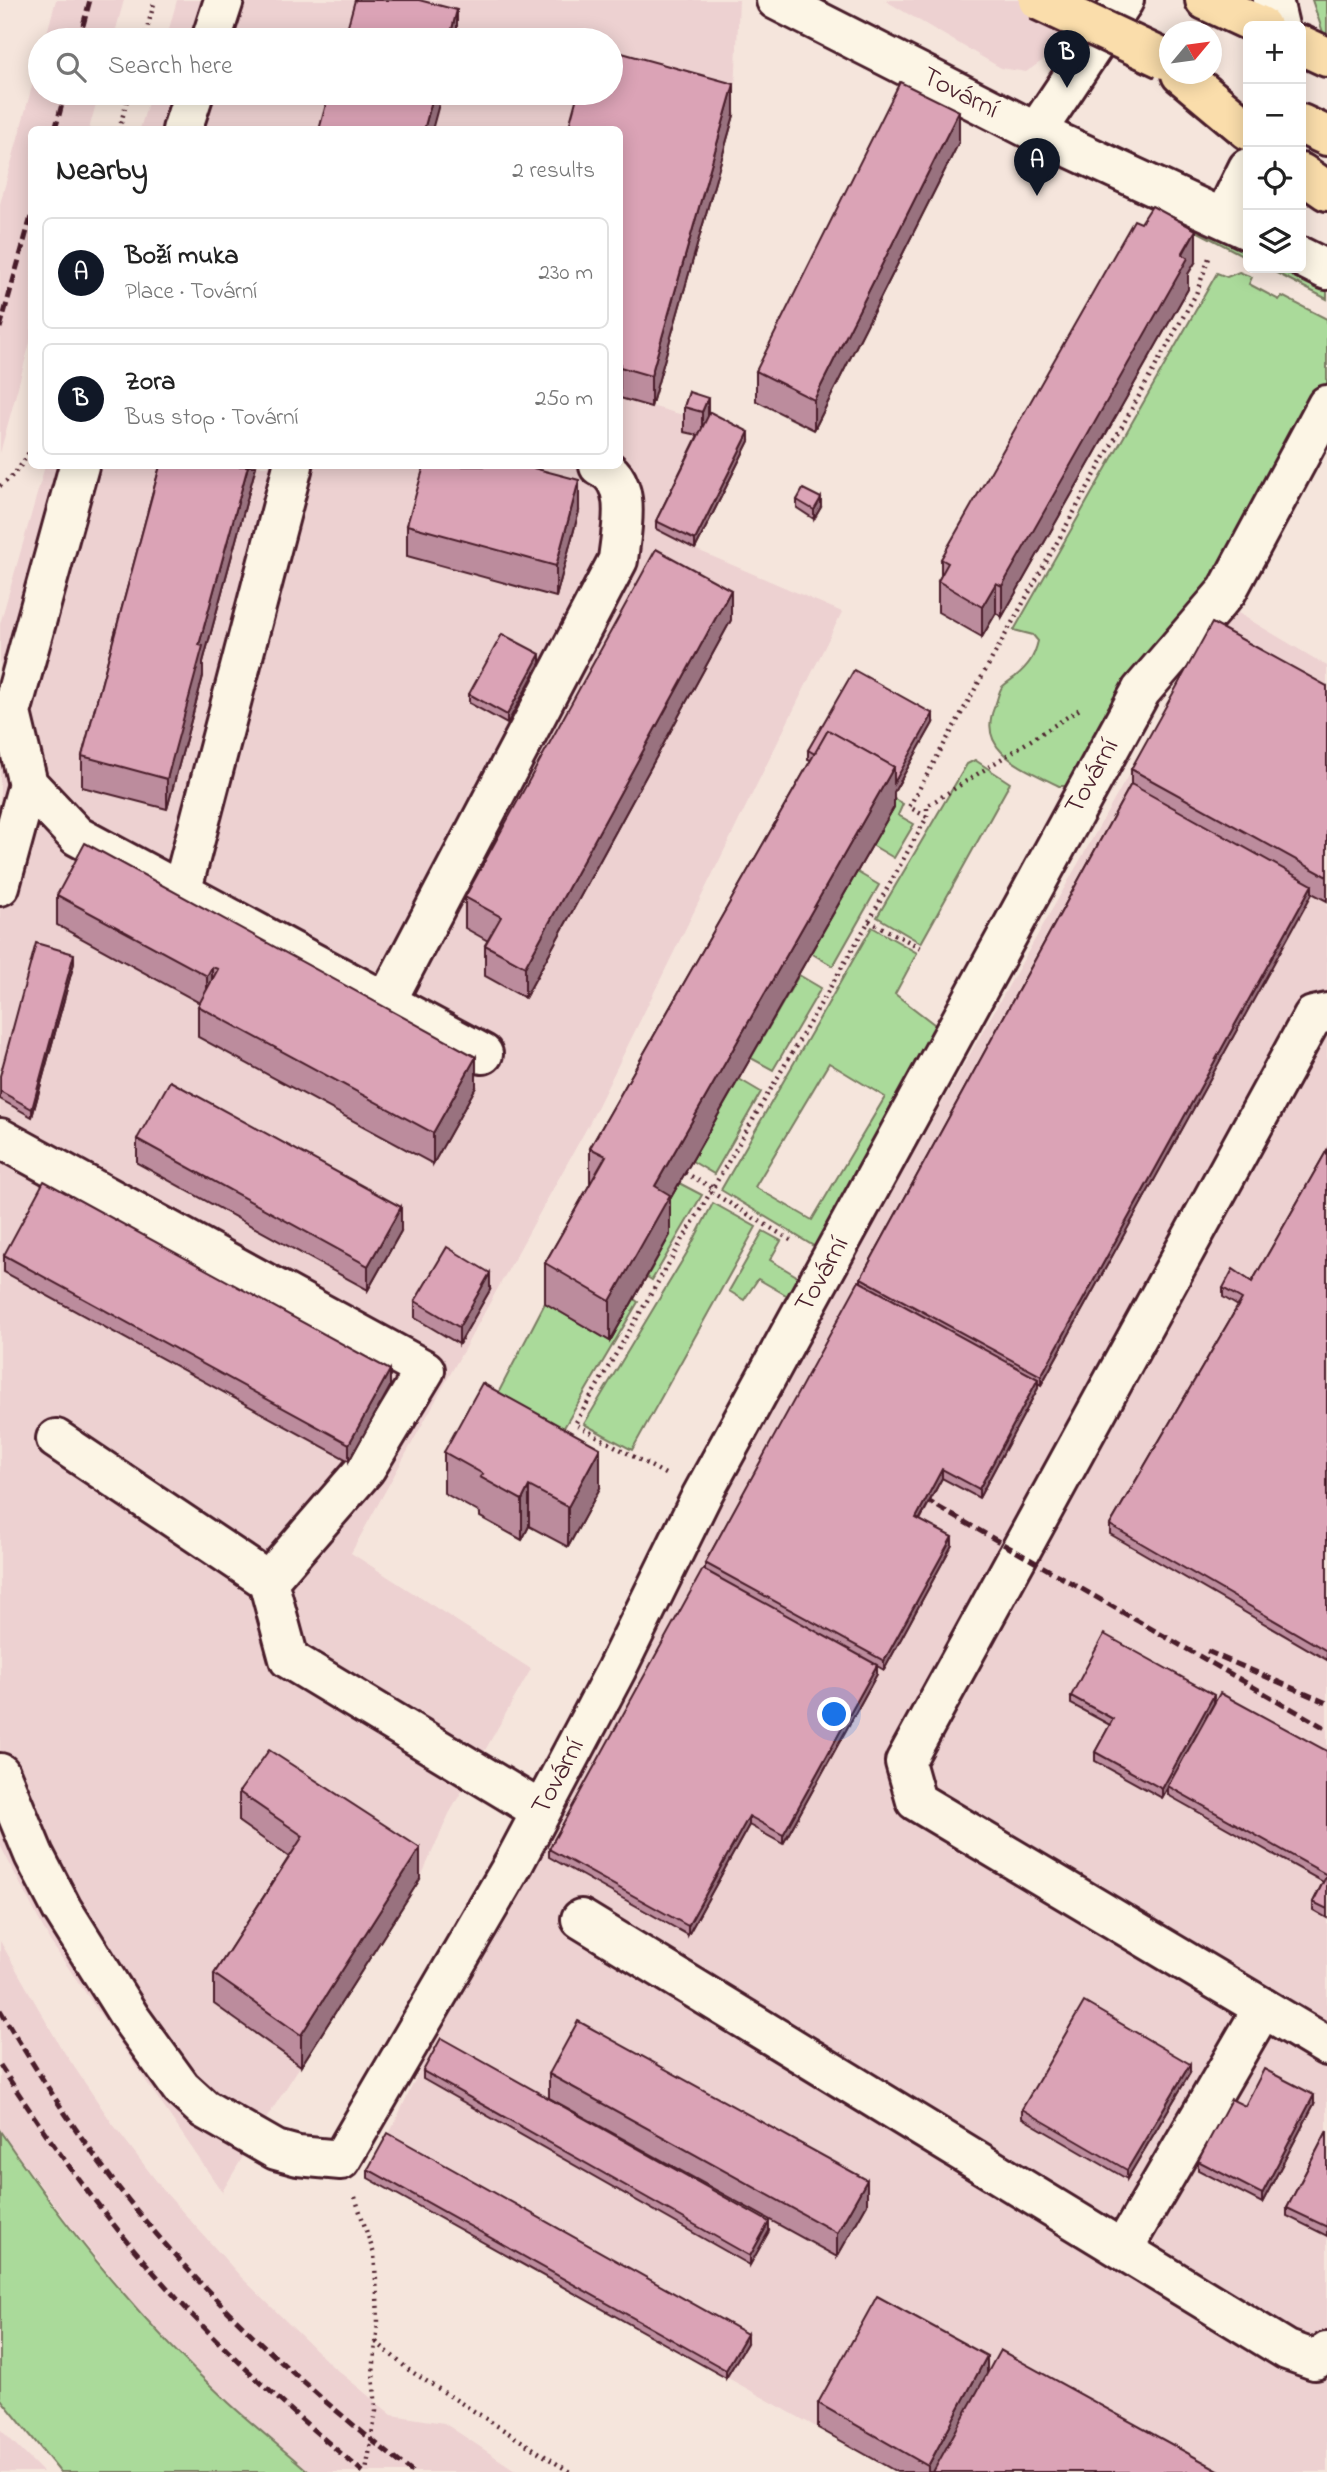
<!DOCTYPE html>
<meta charset="utf-8">
<style>
:root{--surface:#fff;--page:#f2f2f2;--text:#222;--muted:#767676;--line:#e0e0e0;--accent:#111827}
body{margin:0;font-family:"Indie Flower",sans-serif;background:var(--page);color:var(--text)}
.controls{position:absolute;right:21px;top:21px;display:grid;overflow:hidden;border-radius:10px;box-shadow:0 4px 18px #0003}
.controls button{width:63px;height:63px;display:grid;place-items:center;padding:0;border:0;border-bottom:2px solid var(--line);background:var(--surface);color:var(--text);font:35px sans-serif}
.compass{position:absolute;left:1159px;top:21px;width:63px;height:63px;border-radius:50%;background:var(--surface);box-shadow:0 4px 18px #0003;rotate:61deg}
.you{position:absolute;left:835px;top:1715px;width:24px;height:24px;margin:-18px;border:5px solid #fff;border-radius:50%;background:#1a73e8;box-shadow:0 0 0 10px #1a73e833}
.badge{display:grid;place-items:center;width:46px;height:46px;border-radius:50%;background:var(--accent);color:#fff;font-size:23px;font-weight:700}
.pin{position:absolute;translate:-50% -58px;filter:drop-shadow(0 2px 4px #0008)}
.pin::after{content:'';position:absolute;top:37px;width:24px;height:21px;background:inherit;clip-path:polygon(0 0,100% 0,50% 100%)}
.list{margin:0;padding:0;list-style:none}
h2{display:flex;justify-content:space-between;align-items:center;height:91px;margin:0;padding:0 28px;font-size:30px}
h2 small{font-size:23px;font-weight:400;color:var(--muted)}
.list li{display:grid;grid-template-columns:46px 1fr auto;gap:21px;align-items:center;box-sizing:border-box;height:112px;margin:0 14px 14px;padding:0 14px;border:2px solid var(--line);border-radius:10px}
.list b{display:block;font-size:26px;white-space:nowrap}
.list p{margin:0;font-size:23px;white-space:nowrap;color:var(--muted)}
.list em{font-size:23px;font-style:normal;color:var(--muted)}
.icon{flex:none;width:38px;height:38px;fill:none;stroke:currentColor;stroke-width:2;stroke-linecap:round;stroke-linejoin:round}
.map{position:relative;flex:none;width:1327px;height:2472px;overflow:hidden}
.search{position:absolute;background:var(--surface);box-shadow:0 4px 18px #0003;left:28px;top:28px;width:595px;height:77px;display:flex;align-items:center;gap:18px;box-sizing:border-box;padding:0 24px;border-radius:38px;color:var(--muted);font-size:26px}
.panel{position:absolute;background:var(--surface);box-shadow:0 4px 18px #0003;left:28px;top:126px;width:595px;height:343px;border-radius:10px}
.map>svg:first-child{display:block}
.built{fill:#edd1d1}
.green{fill:#aada9a;stroke:#7a7c62;stroke-width:2;fill-rule:evenodd}
.lines{fill:none;stroke-linecap:round;stroke-linejoin:round}
.minor-casing{stroke:#4a1f2b;stroke-width:44}
.major-casing{stroke:#4a1f2b;stroke-width:44}
.path{stroke:#4a1f2b;stroke-width:4.5;stroke-dasharray:2 5;stroke-linecap:butt}
.minor{stroke:#fcf5e5;stroke-width:38}
.major{stroke:#faddab;stroke-width:38}
.rail{stroke:#4a1f2b;stroke-width:5;stroke-dasharray:10 5;stroke-linecap:butt}
.major-bridge-casing{stroke:#4a1f2b;stroke-width:44;stroke-linecap:butt}
.major-bridge{stroke:#faddab;stroke-width:38}
.wall{fill:#bc8c9d;stroke:#4a1f2b;stroke-width:2}
.shaded-wall{fill:#99727f;stroke:#4a1f2b;stroke-width:2}
.building{fill:#dba3b6;stroke:#4a1f2b;stroke-width:2}
.labels{text-anchor:middle;dominant-baseline:central;stroke-width:7;stroke-linejoin:round;paint-order:stroke}
.street-label{font-size:28px;fill:#4a1f2b;stroke:#fcf5e5}
</style>
<div class="map">
<svg width="1327" height="2472" viewBox="0 0 1327 2472">
<rect width="100%" height="100%" fill="#f5e5dc"/>
<filter id="ink" filterUnits="userSpaceOnUse"><feTurbulence type="fractalNoise" baseFrequency=".0143" numOctaves="2"/><feDisplacementMap in="SourceGraphic" scale="14" xChannelSelector="R" yChannelSelector="G"/><feConvolveMatrix kernelMatrix="1 2 1 2 8 2 1 2 1" color-interpolation-filters="sRGB"/></filter>
<g filter="url(#ink)">
<g class="built">
<polygon points="56,0 124,0 113,40 45,40"/>
<polygon points="177,0 739,0 734,115 651,406 708,422 656,529 695,549 842,612 589,1124 351,1553 531,1669 449,1814 420,1879 254,2138 222,2192 50,1941 0,1845 0,624 45,466 620,466 620,130 140,129 151,93 611,93 611,40 166,40"/>
<polygon points="884,0 1074,0 1055,52 1026,72 1001,68"/>
<polygon points="40,57 40,93 99,93 89,129 32,130 31,339 0,453 0,204"/>
<polygon points="1225,605 1327,666 1327,2472 934,2472 818,2428 368,2178 567,1763"/>
<polygon points="0,1941 60,2046 112,2123 164,2191 241,2277 332,2366 392,2415 444,2423 518,2472 309,2472 228,2403 146,2319 72,2228 0,2131"/>
<polygon points="0,2429 43,2472 0,2472"/>
</g>
<g class="green">
<polygon points="1312,0 1327,0 1327,44"/>
<polygon points="1187,226 1217,234 1248,250 1248,258"/>
<polygon points="1267,268 1284,268 1327,289 1327,299"/>
<path d="M1239,272l13,5 -3,7 30,16 3,-4 45,23v68l-103,179 -150,215 -8,5h-7c-32,-17 -83,-33 -65,-78 3,-6 4,-15 8,-21 3,-3 9,-7 13,-10 13,-11 19,-19 23,-36l-5,-6 -19,-5 203,-357 10,4z"/>
<polygon points="975,760 1010,783 921,943 877,917 967,764"/>
<polygon points="891,797 903,804 898,815 914,824 894,858 872,845 894,807"/>
<polygon points="857,872 879,885 833,966 811,953"/>
<path d="M872,927l45,26 -22,41 48,37 -121,220 -101,-61zM829,1063l56,34 -73,123 -57,-33z"/>
<polygon points="799,975 821,988 773,1070 751,1058"/>
<polygon points="739,1079 761,1092 714,1174 692,1161"/>
<polygon points="679,1183 702,1195 652,1280 647,1277 670,1235 655,1226"/>
<polygon points="713,1203 756,1227 632,1450 584,1424 688,1251"/>
<polygon points="763,1231 781,1241 770,1260 805,1281 795,1300 758,1279 744,1300 729,1291"/>
<polygon points="634,1299 638,1302 559,1436 482,1424 545,1303 610,1341"/>
<path d="M0,2131c65,96 143,193 229,272 26,24 54,46 80,69h-249l-60,-74z"/>
</g>
<g class="lines">
<g class="minor-casing">
<g id="minor">
<polyline points="776,0 1036,132 1248,230"/>
<polyline points="1273,0 1279,26"/>
<polyline points="211,40 224,0"/>
<polyline points="182,130 194,93"/>
<polyline points="1036,132 1124,0"/>
<polyline points="1224,217 1248,168"/>
<polyline points="1301,257 1327,270"/>
<polyline points="79,466 11,713 28,784 77,836 483,1054"/>
<polyline points="0,886 28,784"/>
<polyline points="181,893 293,466"/>
<path d="M386,1002l232,-442c3,-29 16,-80 -19,-94"/>
<polyline points="1327,1013 1313,1016 905,1762 916,1801 1327,2046"/>
<polyline points="0,1138 425,1370 366,1468 268,1581"/>
<polyline points="56,1439 268,1581 289,1659 541,1811"/>
<polyline points="0,1773 34,1855 62,1909 131,2019 181,2088 204,2109 276,2150 298,2156 341,2160 514,1863 616,1670 702,1495 1141,691 1227,591 1327,405"/>
<polyline points="581,1919 1287,2350 1315,2360 1327,2352"/>
<polyline points="1123,2249 1263,2008"/>
</g>
</g>
<g class="major-casing">
<g id="major">
<polyline points="1205,0 1261,26"/>
<polyline points="1301,45 1327,57"/>
<polyline points="1181,74 1248,130"/>
<polyline points="1301,124 1327,136"/>
<polyline points="1301,173 1327,191"/>
</g>
</g>
<g class="path">
<polyline points="144,40 155,0"/>
<polyline points="119,130 129,93"/>
<path d="M0,486c15,-11 24,-23 32,-40"/>
<polyline points="927,817 927,806 1083,707"/>
<polyline points="869,921 923,949"/>
<polyline points="685,1173 713,1188"/>
<polyline points="711,1192 794,1242"/>
<polyline points="665,1474 575,1424 869,921 927,817 909,807 1196,294 1209,258"/>
<polyline points="355,2197 374,2254 377,2294 378,2322 373,2373 376,2411 366,2472"/>
<polyline points="376,2342 409,2370 570,2472"/>
</g>
<use href="#minor" class="minor"/>
<use href="#major" class="major"/>
<g class="rail">
<polyline points="79,40 90,0"/>
<polyline points="55,130 65,93"/>
<polyline points="0,328 32,213"/>
<polyline points="912,1492 1327,1729"/>
<polyline points="1207,1651 1327,1703"/>
<path d="M0,2010c42,70 86,139 138,202 80,98 174,182 274,260"/>
<path d="M0,2065c68,106 145,207 236,294 41,40 84,77 127,113"/>
</g>
<g class="major-bridge-casing">
<polyline id="major-bridge" points="1038,0 1164,59"/>
</g>
<use href="#major-bridge" class="major-bridge"/>
</g>
<g class="wall">
<polygon points="734,115 651,407 620,398 620,130"/>
<polygon points="959,142 814,430 756,401 756,371"/>
<polygon points="1196,261 1188,274 1188,289 1002,617 996,613 982,637 938,612 938,581 941,576 941,559"/>
<polygon points="689,392 708,416 749,441 695,549 656,529 656,521 698,435 684,432 684,407"/>
<polygon points="160,466 256,466 203,662 203,676 167,809 82,787 82,756"/>
<polygon points="797,500 821,507 814,519 797,508"/>
<polygon points="579,511 556,597 407,556 407,525"/>
<polygon points="731,620 525,998 485,976 485,945 488,941 465,928 465,897"/>
<polygon points="540,663 507,724 469,703 469,694"/>
<polygon points="1327,686 1327,901 1312,893 1041,1385 1038,1383 1038,1388 979,1498 942,1478 920,1520 952,1545 884,1670 877,1666 877,1674 783,1844 749,1825 688,1935 549,1857 549,1849 705,1570 705,1563 861,1282 861,1278 1131,784 1131,769"/>
<polygon points="933,723 894,792 894,807 670,1199 670,1235 610,1341 545,1303 545,1263 590,1184 590,1148 811,760 808,759 808,750"/>
<polygon points="57,895 476,1087 433,1164 198,1037 198,1006 200,1003 57,925"/>
<polygon points="74,963 32,1117 0,1099 0,1076"/>
<polygon points="137,1139 401,1231 368,1290 137,1163"/>
<polygon points="1327,1150 1327,1660 1110,1534 1110,1525 1238,1306 1223,1297 1223,1288 1252,1282"/>
<polygon points="4,1255 390,1387 349,1461 4,1272"/>
<polygon points="490,1290 459,1344 415,1318 415,1301"/>
<polygon points="444,1452 600,1488 568,1547 529,1526 522,1540 480,1517 480,1513 444,1493"/>
<polygon points="1071,1696 1214,1703 1327,1751 1327,1918 1313,1910 1313,1902 1323,1882 1168,1795 1168,1787 1162,1798 1095,1761 1095,1752 1110,1725 1071,1704"/>
<polygon points="239,1792 420,1879 301,2066 214,2004 214,1974 289,1857 239,1822"/>
<polygon points="423,2071 769,2231 750,2265 423,2079"/>
<polygon points="1190,2073 1127,2179 1022,2118 1022,2109"/>
<polygon points="549,2074 867,2204 837,2257 549,2098"/>
<polygon points="1314,2104 1262,2203 1198,2170 1198,2161"/>
<polygon points="1327,2131 1327,2236 1287,2216 1287,2208"/>
<polygon points="368,2169 747,2343 726,2378 368,2178"/>
<polygon points="987,2374 1222,2472 897,2472 818,2428 818,2403"/>
</g>
<g class="shaded-wall">
<polygon points="457,10 457,40 449,40"/>
<polygon points="734,84 734,115 651,407 651,376"/>
<polygon points="434,93 442,93 432,130 424,130"/>
<polygon points="959,111 959,142 814,430 814,400"/>
<polygon points="1196,230 1196,261 1188,274 1188,289 1002,617 1002,586"/>
<polygon points="708,398 708,422 702,436 702,412"/>
<polygon points="749,432 749,441 695,549 695,540"/>
<polygon points="248,466 256,466 203,662 203,676 167,809 167,779 199,645"/>
<polygon points="579,480 579,511 556,597 556,566"/>
<polygon points="821,498 821,507 814,519 814,510"/>
<polygon points="996,583 996,613 982,637 982,607"/>
<polygon points="731,590 731,620 525,998 525,967"/>
<polygon points="540,654 540,663 507,724 507,715"/>
<polygon points="933,714 933,723 894,792 894,807 670,1199 670,1235 610,1341 610,1301 655,1186 894,767"/>
<polygon points="1312,885 1312,894 1041,1385 1041,1376"/>
<polygon points="74,954 74,963 32,1117 32,1109"/>
<polygon points="212,967 212,997 207,1007 207,976"/>
<polygon points="476,1057 476,1087 433,1164 433,1133"/>
<polygon points="401,1207 401,1231 368,1290 368,1266"/>
<polygon points="490,1273 490,1290 459,1344 459,1327"/>
<polygon points="390,1370 390,1387 349,1461 349,1444"/>
<polygon points="1038,1379 1038,1388 979,1498 979,1489"/>
<polygon points="600,1448 600,1488 568,1547 568,1507"/>
<polygon points="942,1469 942,1478 916,1526 916,1518"/>
<polygon points="529,1486 529,1526 522,1540 522,1500"/>
<polygon points="952,1537 952,1545 884,1670 884,1661"/>
<polygon points="877,1665 877,1674 783,1844 783,1835"/>
<polygon points="1214,1695 1214,1703 1162,1798 1162,1789"/>
<polygon points="749,1816 749,1825 688,1935 688,1926"/>
<polygon points="420,1848 420,1879 301,2066 301,2035"/>
<polygon points="1190,2064 1190,2073 1127,2179 1127,2170"/>
<polygon points="1314,2095 1314,2104 1262,2203 1262,2194"/>
<polygon points="867,2180 867,2204 837,2257 837,2233"/>
<polygon points="769,2222 769,2231 750,2265 750,2256"/>
<polygon points="747,2334 747,2343 726,2378 726,2370"/>
<polygon points="987,2356 987,2380 938,2472 928,2472 928,2466"/>
</g>
<g class="building">
<polygon points="355,0 419,0 457,10 449,40 344,40"/>
<polygon points="611,50 734,84 651,376 620,367 620,130 568,130 578,93 611,93"/>
<polygon points="900,82 959,111 814,400 756,371"/>
<polygon points="329,93 434,93 424,130 319,130"/>
<polygon points="1152,206 1196,230 1182,254 1188,258 1002,586 996,583 982,607 938,581 948,563 941,559 1134,220 1141,223"/>
<polygon points="689,392 708,398 702,412 684,407"/>
<polygon points="710,412 749,432 695,540 656,521"/>
<polygon points="160,466 248,466 199,645 203,646 167,779 82,756"/>
<polygon points="424,466 526,466 579,480 556,566 407,525"/>
<polygon points="803,489 821,498 814,510 797,500"/>
<polygon points="656,549 731,590 525,967 485,945 501,917 465,897"/>
<polygon points="1212,623 1327,686 1327,877 1131,769"/>
<polygon points="502,634 540,654 507,715 469,694"/>
<polygon points="854,670 933,714 894,783 894,767 828,730 815,754 808,750"/>
<polygon points="828,730 894,767 655,1186 670,1195 610,1301 545,1263 606,1156 590,1148"/>
<polygon points="1131,784 1312,885 1041,1376 861,1278"/>
<polygon points="85,843 476,1057 433,1133 198,1006 218,969 212,967 207,976 57,895"/>
<polygon points="36,943 74,954 32,1109 0,1091 0,1076"/>
<polygon points="170,1081 401,1207 368,1266 137,1139"/>
<polygon points="1327,1150 1327,1651 1110,1525 1242,1299 1223,1288 1233,1269 1252,1282"/>
<polygon points="44,1181 390,1370 349,1444 4,1255"/>
<polygon points="447,1247 490,1273 459,1327 415,1301"/>
<polygon points="859,1281 1038,1379 979,1489 942,1469 916,1518 952,1537 884,1661 705,1563"/>
<polygon points="482,1383 600,1448 568,1507 529,1486 522,1500 480,1477 483,1474 444,1452"/>
<polygon points="703,1569 877,1665 783,1835 749,1816 688,1926 549,1849"/>
<polygon points="1104,1634 1214,1695 1162,1789 1095,1752 1113,1719 1071,1696"/>
<polygon points="1220,1693 1327,1751 1327,1909 1313,1902 1327,1875 1168,1786"/>
<polygon points="269,1750 420,1848 301,2035 214,1974 303,1836 239,1792"/>
<polygon points="1084,2002 1190,2064 1127,2170 1022,2109"/>
<polygon points="578,2021 867,2180 837,2233 549,2074"/>
<polygon points="441,2038 769,2222 750,2256 423,2071"/>
<polygon points="1264,2069 1314,2095 1262,2194 1198,2161 1231,2099 1245,2106"/>
<polygon points="1327,2131 1327,2227 1287,2208"/>
<polygon points="388,2133 747,2334 726,2370 368,2169"/>
<polygon points="877,2296 987,2356 928,2466 818,2403"/>
<polygon points="1000,2350 1222,2472 933,2472"/>
</g>
</g>
<g class="labels">
<g class="street-label">
<text transform="translate(960 94) rotate(27)">Tovární</text>
<text transform="translate(1093 777) rotate(-61)">Tovární</text>
<text transform="translate(823 1275) rotate(-61)">Tovární</text>
<text transform="translate(559 1777) rotate(-62)">Tovární</text>
</g>
</g>
</svg>
<div class="controls">
<button>+</button>
<button>−</button>
<button><svg class="icon" aria-label="locate" viewBox="0 0 24 24"><circle cx="12" cy="12" r="6"/><path d="M12 2v4M12 18v4M2 12h4M18 12h4"/></svg></button>
<button><svg class="icon" aria-label="layers" viewBox="0 0 24 24"><path d="M12 4l9 5-9 5-9-5zM3 14l9 5 9-5"/></svg></button>
</div>
<svg class="compass" viewBox="-18 -18 36 36"><path d="M0-13l5 13h-10z" fill="#e53935"/><path d="M0 13l5-13h-10z" fill="#767676"/></svg>
<div class="you"></div>
<div class="pin badge" style="left:1037px;top:196px">A</div>
<div class="pin badge" style="left:1067px;top:88px">B</div>
<div class="search"><svg class="icon" aria-label="search" viewBox="0 0 24 24"><circle cx="10" cy="10" r="6"/><path d="M15 15l6 6"/></svg>Search here</div>
<section class="panel">
<h2>Nearby<small>2 results</small></h2>
<ul class="list">
<li><span class="badge">A</span><div><b>Boží muka</b><p>Place · Tovární</p></div><em>230 m</em></li>
<li><span class="badge">B</span><div><b>Zora</b><p>Bus stop · Tovární</p></div><em>250 m</em></li>
</ul>
</section>
</div>
